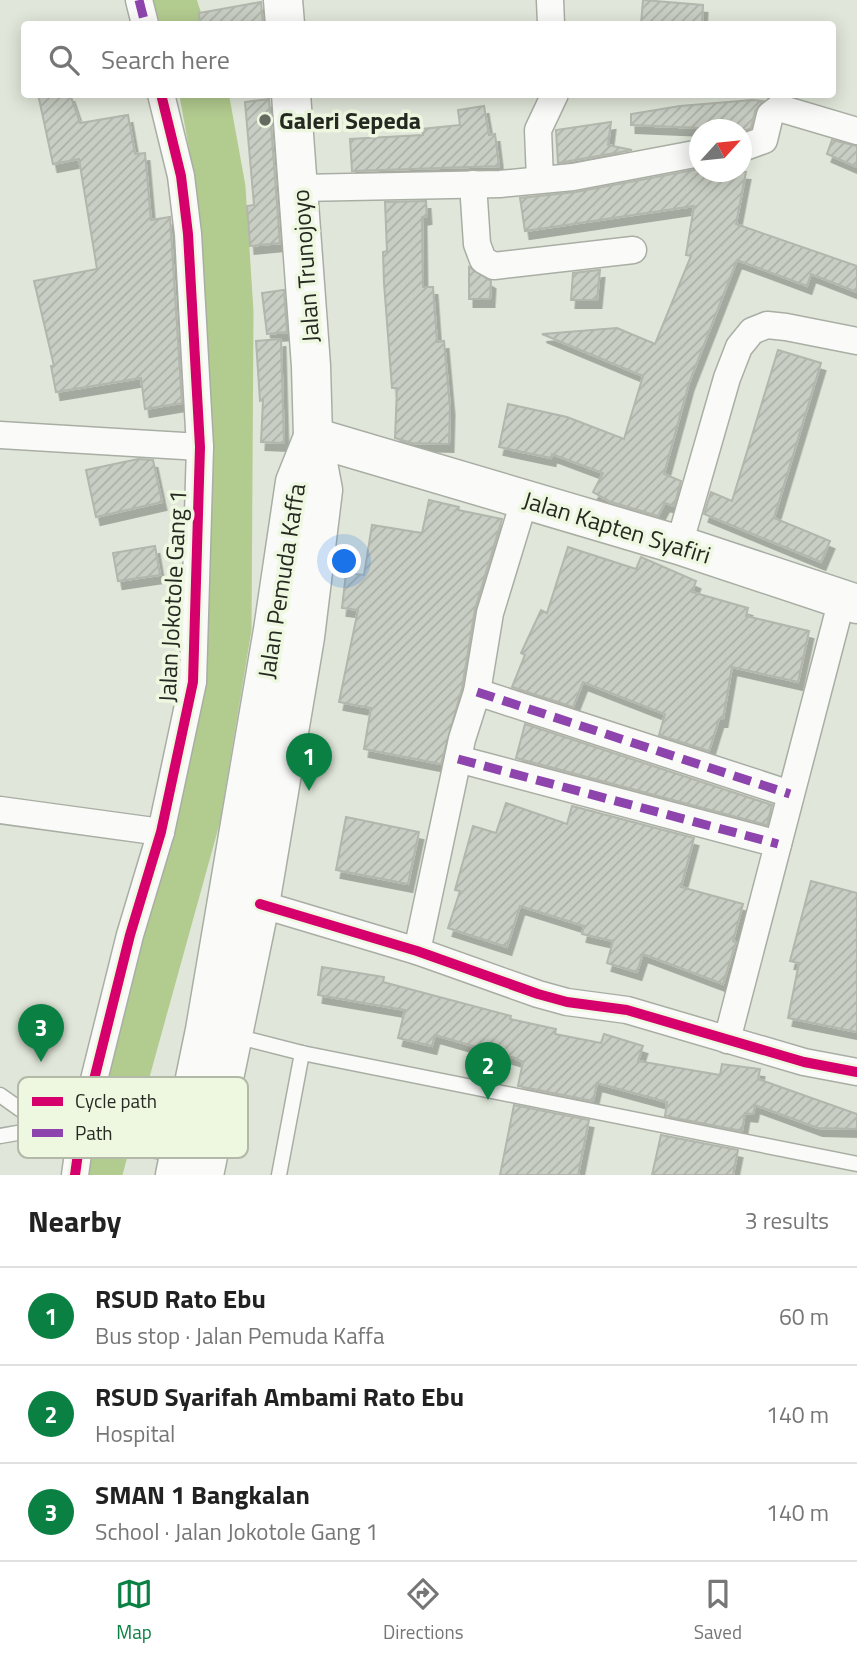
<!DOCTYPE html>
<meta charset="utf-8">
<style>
:root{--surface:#fff;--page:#f6f6f6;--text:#222;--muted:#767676;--line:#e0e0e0;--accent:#0b8043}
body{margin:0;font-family:"Titillium Web",sans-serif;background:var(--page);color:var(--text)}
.compass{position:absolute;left:689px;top:119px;width:63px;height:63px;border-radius:50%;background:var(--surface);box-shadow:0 4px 18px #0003;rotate:63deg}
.you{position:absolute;left:345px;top:562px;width:24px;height:24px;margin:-18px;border:5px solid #fff;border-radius:50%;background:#1a73e8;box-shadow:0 0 0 10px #1a73e833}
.badge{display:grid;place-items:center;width:46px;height:46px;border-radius:50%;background:var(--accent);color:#fff;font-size:23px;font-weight:700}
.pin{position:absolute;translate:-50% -58px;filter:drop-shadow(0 2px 4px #0008)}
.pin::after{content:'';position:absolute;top:37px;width:24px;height:21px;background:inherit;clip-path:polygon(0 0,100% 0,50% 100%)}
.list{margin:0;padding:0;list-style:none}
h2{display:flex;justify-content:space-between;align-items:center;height:91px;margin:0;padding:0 28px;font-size:30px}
h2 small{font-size:23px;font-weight:400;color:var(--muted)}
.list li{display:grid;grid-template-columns:46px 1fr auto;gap:21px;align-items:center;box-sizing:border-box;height:98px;padding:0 28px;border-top:2px solid var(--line)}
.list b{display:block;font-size:26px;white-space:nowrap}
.list p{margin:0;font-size:23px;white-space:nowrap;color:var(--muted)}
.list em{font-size:23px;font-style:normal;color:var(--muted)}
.icon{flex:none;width:38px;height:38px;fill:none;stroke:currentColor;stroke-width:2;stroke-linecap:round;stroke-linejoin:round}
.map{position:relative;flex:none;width:857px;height:1175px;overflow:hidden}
.search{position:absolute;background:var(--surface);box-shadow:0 4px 18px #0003;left:21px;right:21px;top:21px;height:77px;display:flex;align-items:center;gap:18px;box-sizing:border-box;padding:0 24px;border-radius:7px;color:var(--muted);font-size:26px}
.sheet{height:385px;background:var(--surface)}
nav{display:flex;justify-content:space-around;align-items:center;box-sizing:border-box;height:98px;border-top:2px solid var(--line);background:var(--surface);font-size:19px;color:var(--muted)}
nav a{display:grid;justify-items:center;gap:4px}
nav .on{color:var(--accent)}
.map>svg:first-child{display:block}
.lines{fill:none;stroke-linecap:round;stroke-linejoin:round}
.river{stroke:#b2cb8f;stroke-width:49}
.building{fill:url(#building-hatch);stroke:#b2b6ac;stroke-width:2;filter:url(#shadow)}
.service-casing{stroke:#a9aea4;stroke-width:17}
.minor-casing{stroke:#a9aea4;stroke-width:29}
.secondary-casing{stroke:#a9aea4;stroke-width:41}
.trunk-casing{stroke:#a9aea4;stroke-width:41}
.service{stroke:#fafbf9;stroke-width:14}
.minor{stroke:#fafbf9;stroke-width:26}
.secondary{stroke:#fafbf9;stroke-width:38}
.trunk{stroke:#fafbf9;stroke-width:38}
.quiet{stroke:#8e44ad;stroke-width:9;stroke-dasharray:18 9;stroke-linecap:butt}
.cycleway-casing{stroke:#eef8e1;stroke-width:15}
.cycleway{stroke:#d6006c;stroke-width:10}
.poi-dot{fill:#666b61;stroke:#eef8e1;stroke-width:2.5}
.labels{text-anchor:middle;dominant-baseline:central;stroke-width:7;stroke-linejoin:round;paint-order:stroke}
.poi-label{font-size:24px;font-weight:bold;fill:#252921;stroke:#eef8e1;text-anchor:start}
.street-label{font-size:24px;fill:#252921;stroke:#eef8e1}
.key{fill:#eef8e1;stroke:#b2baa7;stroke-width:2}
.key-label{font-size:19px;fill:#252921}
</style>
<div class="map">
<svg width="857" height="1175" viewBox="0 0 857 1175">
<defs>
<pattern id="building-hatch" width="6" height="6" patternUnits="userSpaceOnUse" patternTransform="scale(1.75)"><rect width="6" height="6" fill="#c9cec4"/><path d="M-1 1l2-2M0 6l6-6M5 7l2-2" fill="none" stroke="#acb1a8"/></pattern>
<filter id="shadow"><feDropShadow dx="4.5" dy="8" stdDeviation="0" flood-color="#0004"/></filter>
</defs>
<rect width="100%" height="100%" fill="#e0e6d9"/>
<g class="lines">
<g class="river">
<polyline points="171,0 179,24"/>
<polyline points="97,1175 196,817 227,628 229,312 221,188 204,94"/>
</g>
</g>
<g class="building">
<polygon points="643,0 703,5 702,24 641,24"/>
<polygon points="261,2 263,24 200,24 199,13"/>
<polygon points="38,94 70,94 80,123 128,115 135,154 145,153 151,220 170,217 182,403 145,409 141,378 56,392 51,366 54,366 34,281 97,269 79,159 53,164"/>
<polygon points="269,99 280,243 250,246 247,206 254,205 245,102"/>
<polygon points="752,100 763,101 755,111 751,128 747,130 631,125 631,114 680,106"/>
<polygon points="484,106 489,135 495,134 499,166 352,171 350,139 423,135 422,129 460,125 458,110"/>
<polygon points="611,122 608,145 632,150 558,163 556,130"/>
<polygon points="832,140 857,146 857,167 827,154"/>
<polygon points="699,169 746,172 736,224 857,266 857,292 811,274 807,286 737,260 689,383 664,474 681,481 674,506 665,503 658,516 611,502 593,492 603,473 552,454 551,458 499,447 508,404 567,417 624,439 643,376 542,334 617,328 655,344 691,256 686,255 694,206 525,231 520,198 576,192"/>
<polygon points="426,201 427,216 422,217 423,287 433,287 437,342 444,341 450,407 449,444 412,443 395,438 397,388 392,388 384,283 383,252 387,251 385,202"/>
<polygon points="469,267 491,281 490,299 469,299"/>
<polygon points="600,270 597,300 571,300 573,273"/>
<polygon points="284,290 287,332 267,334 262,293"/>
<polygon points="281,339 284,443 261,442 263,400 260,401 256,341"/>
<polygon points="778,350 821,363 774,518 830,541 821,562 704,514 711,492 732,501"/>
<polygon points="138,459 153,460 162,502 96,517 86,470"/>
<polygon points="429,500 459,507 458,510 502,519 475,609 462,688 441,764 364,749 371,708 339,702 358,610 342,608 346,573 364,575 372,525 422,533"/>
<polygon points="155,546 160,575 118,581 113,553"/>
<polygon points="568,547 636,569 641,557 696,581 692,592 748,608 746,616 809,631 798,682 732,667 723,719 719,719 709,751 659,735 665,714 583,682 573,707 512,687 525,655 521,653 541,610 547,613"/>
<polygon points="525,724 772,805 767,825 516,758"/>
<polygon points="506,803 567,824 572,806 694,838 681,887 743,904 733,941 736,942 723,984 643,954 637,972 607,963 613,941 582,934 584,926 520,906 507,947 448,928 460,891 455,890 473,826 496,833"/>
<polygon points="346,817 419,832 408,884 336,870"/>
<polygon points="811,881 857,893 857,1032 788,1018 799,963 790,961"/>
<polygon points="322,967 384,977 383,982 511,1016 510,1019 556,1029 555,1034 601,1043 604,1034 643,1046 638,1061 720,1075 722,1064 760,1069 758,1079 857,1114 857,1129 818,1128 755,1105 753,1114 745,1113 742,1131 665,1116 667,1102 597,1083 593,1101 518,1086 523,1062 515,1058 435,1035 432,1046 398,1038 405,1010 318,995"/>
<polygon points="514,1105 589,1120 578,1175 500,1175"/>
<polygon points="661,1135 738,1150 733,1175 652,1175"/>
</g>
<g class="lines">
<g class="service-casing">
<g id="service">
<polyline points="235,1036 302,1053 857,1164"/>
<polyline points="0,1095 24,1112 31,1123 81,1132"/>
<polyline points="0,1136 23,1132 31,1123"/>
<polyline points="279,1175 302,1053"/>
</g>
</g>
<g class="minor-casing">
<g id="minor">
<polyline points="139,0 145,24"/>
<polyline points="550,0 551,24"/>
<polyline points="742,148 764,140 770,115 779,108 857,131"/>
<polyline points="540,179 538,130 555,94"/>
<polyline points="473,184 477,244 483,260 494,266 633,250"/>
<polyline points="300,188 500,184 573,177 700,153"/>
<polyline points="0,435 200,447"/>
<polyline points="679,545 727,378 739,347 752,331 767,325 786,327 857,341"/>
<polyline points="477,692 790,794"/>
<polyline points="458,759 778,844"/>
<polyline points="0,810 161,832"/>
<polyline points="260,904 417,951 538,994 567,1002 627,1010 804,1062 857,1072"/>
<polyline points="417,951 462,739 477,692 490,613 525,498"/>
<polyline points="727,1040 842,599"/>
<polyline points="81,1132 180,1149"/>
<polyline points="75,1175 81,1132 130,935 161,832 193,682 200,447 188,234 181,176 161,94"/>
</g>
</g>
<g class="secondary-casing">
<g id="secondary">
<polyline points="283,0 285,24"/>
<polyline points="291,94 311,366 313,437"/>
</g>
</g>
<g class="trunk-casing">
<g id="trunk">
<polyline points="313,437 679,545 857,604"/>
<polyline points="175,1175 205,1030 273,630 295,482 313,437"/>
<polyline points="204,1175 260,904 305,637 323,490 313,437"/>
</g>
</g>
<use href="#service" class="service"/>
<use href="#minor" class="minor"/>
<use href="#secondary" class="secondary"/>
<use href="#trunk" class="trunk"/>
<g class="quiet">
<polyline points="139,0 145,24"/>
<polyline points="477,692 790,794"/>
<polyline points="458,759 778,844"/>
</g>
<g class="cycleway-casing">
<g id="cycleway">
<polyline points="260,904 417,951 538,994 567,1002 627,1010 804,1062 857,1072"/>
<polyline points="75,1175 81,1132 130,935 161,832 193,682 200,447 188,234 181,176 161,94"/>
</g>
</g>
<use href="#cycleway" class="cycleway"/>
</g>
<circle class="poi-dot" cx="265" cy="120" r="7"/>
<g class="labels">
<g class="poi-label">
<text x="279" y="120">Galeri Sepeda</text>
</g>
<g class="street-label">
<text transform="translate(305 266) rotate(-94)">Jalan Trunojoyo</text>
<text transform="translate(617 527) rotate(17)">Jalan Kapten Syafiri</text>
<text transform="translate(281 581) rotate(-81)">Jalan Pemuda Kaffa</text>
<text transform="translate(172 596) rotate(-87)">Jalan Jokotole Gang 1</text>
</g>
</g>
<rect x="18" y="1077" width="230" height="81" rx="10" class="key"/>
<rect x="32" y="1097" width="31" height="9" fill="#d6006c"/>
<rect x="32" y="1129" width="31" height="8" fill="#8e44ad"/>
<g class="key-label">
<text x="75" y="1108">Cycle path</text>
<text x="75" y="1140">Path</text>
</g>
</svg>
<svg class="compass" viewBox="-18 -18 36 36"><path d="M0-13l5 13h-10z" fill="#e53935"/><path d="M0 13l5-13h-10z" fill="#767676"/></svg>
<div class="you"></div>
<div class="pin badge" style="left:309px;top:791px">1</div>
<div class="pin badge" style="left:488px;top:1100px">2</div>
<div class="pin badge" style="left:41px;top:1062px">3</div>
<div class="search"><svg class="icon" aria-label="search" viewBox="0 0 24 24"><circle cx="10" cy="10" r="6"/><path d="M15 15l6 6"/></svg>Search here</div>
</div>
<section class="sheet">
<h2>Nearby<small>3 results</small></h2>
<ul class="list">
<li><span class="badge">1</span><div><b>RSUD Rato Ebu</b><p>Bus stop · Jalan Pemuda Kaffa</p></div><em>60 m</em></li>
<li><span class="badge">2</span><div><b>RSUD Syarifah Ambami Rato Ebu</b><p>Hospital</p></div><em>140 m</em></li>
<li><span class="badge">3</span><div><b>SMAN 1 Bangkalan</b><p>School · Jalan Jokotole Gang 1</p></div><em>140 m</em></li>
</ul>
</section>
<nav>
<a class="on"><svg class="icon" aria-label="map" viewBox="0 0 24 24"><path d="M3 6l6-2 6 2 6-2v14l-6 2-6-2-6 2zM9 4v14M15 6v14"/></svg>Map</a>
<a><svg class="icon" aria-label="directions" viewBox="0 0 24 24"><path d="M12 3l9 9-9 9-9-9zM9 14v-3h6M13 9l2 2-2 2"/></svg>Directions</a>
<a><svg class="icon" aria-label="saved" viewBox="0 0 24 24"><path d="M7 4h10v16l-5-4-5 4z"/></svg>Saved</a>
</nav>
